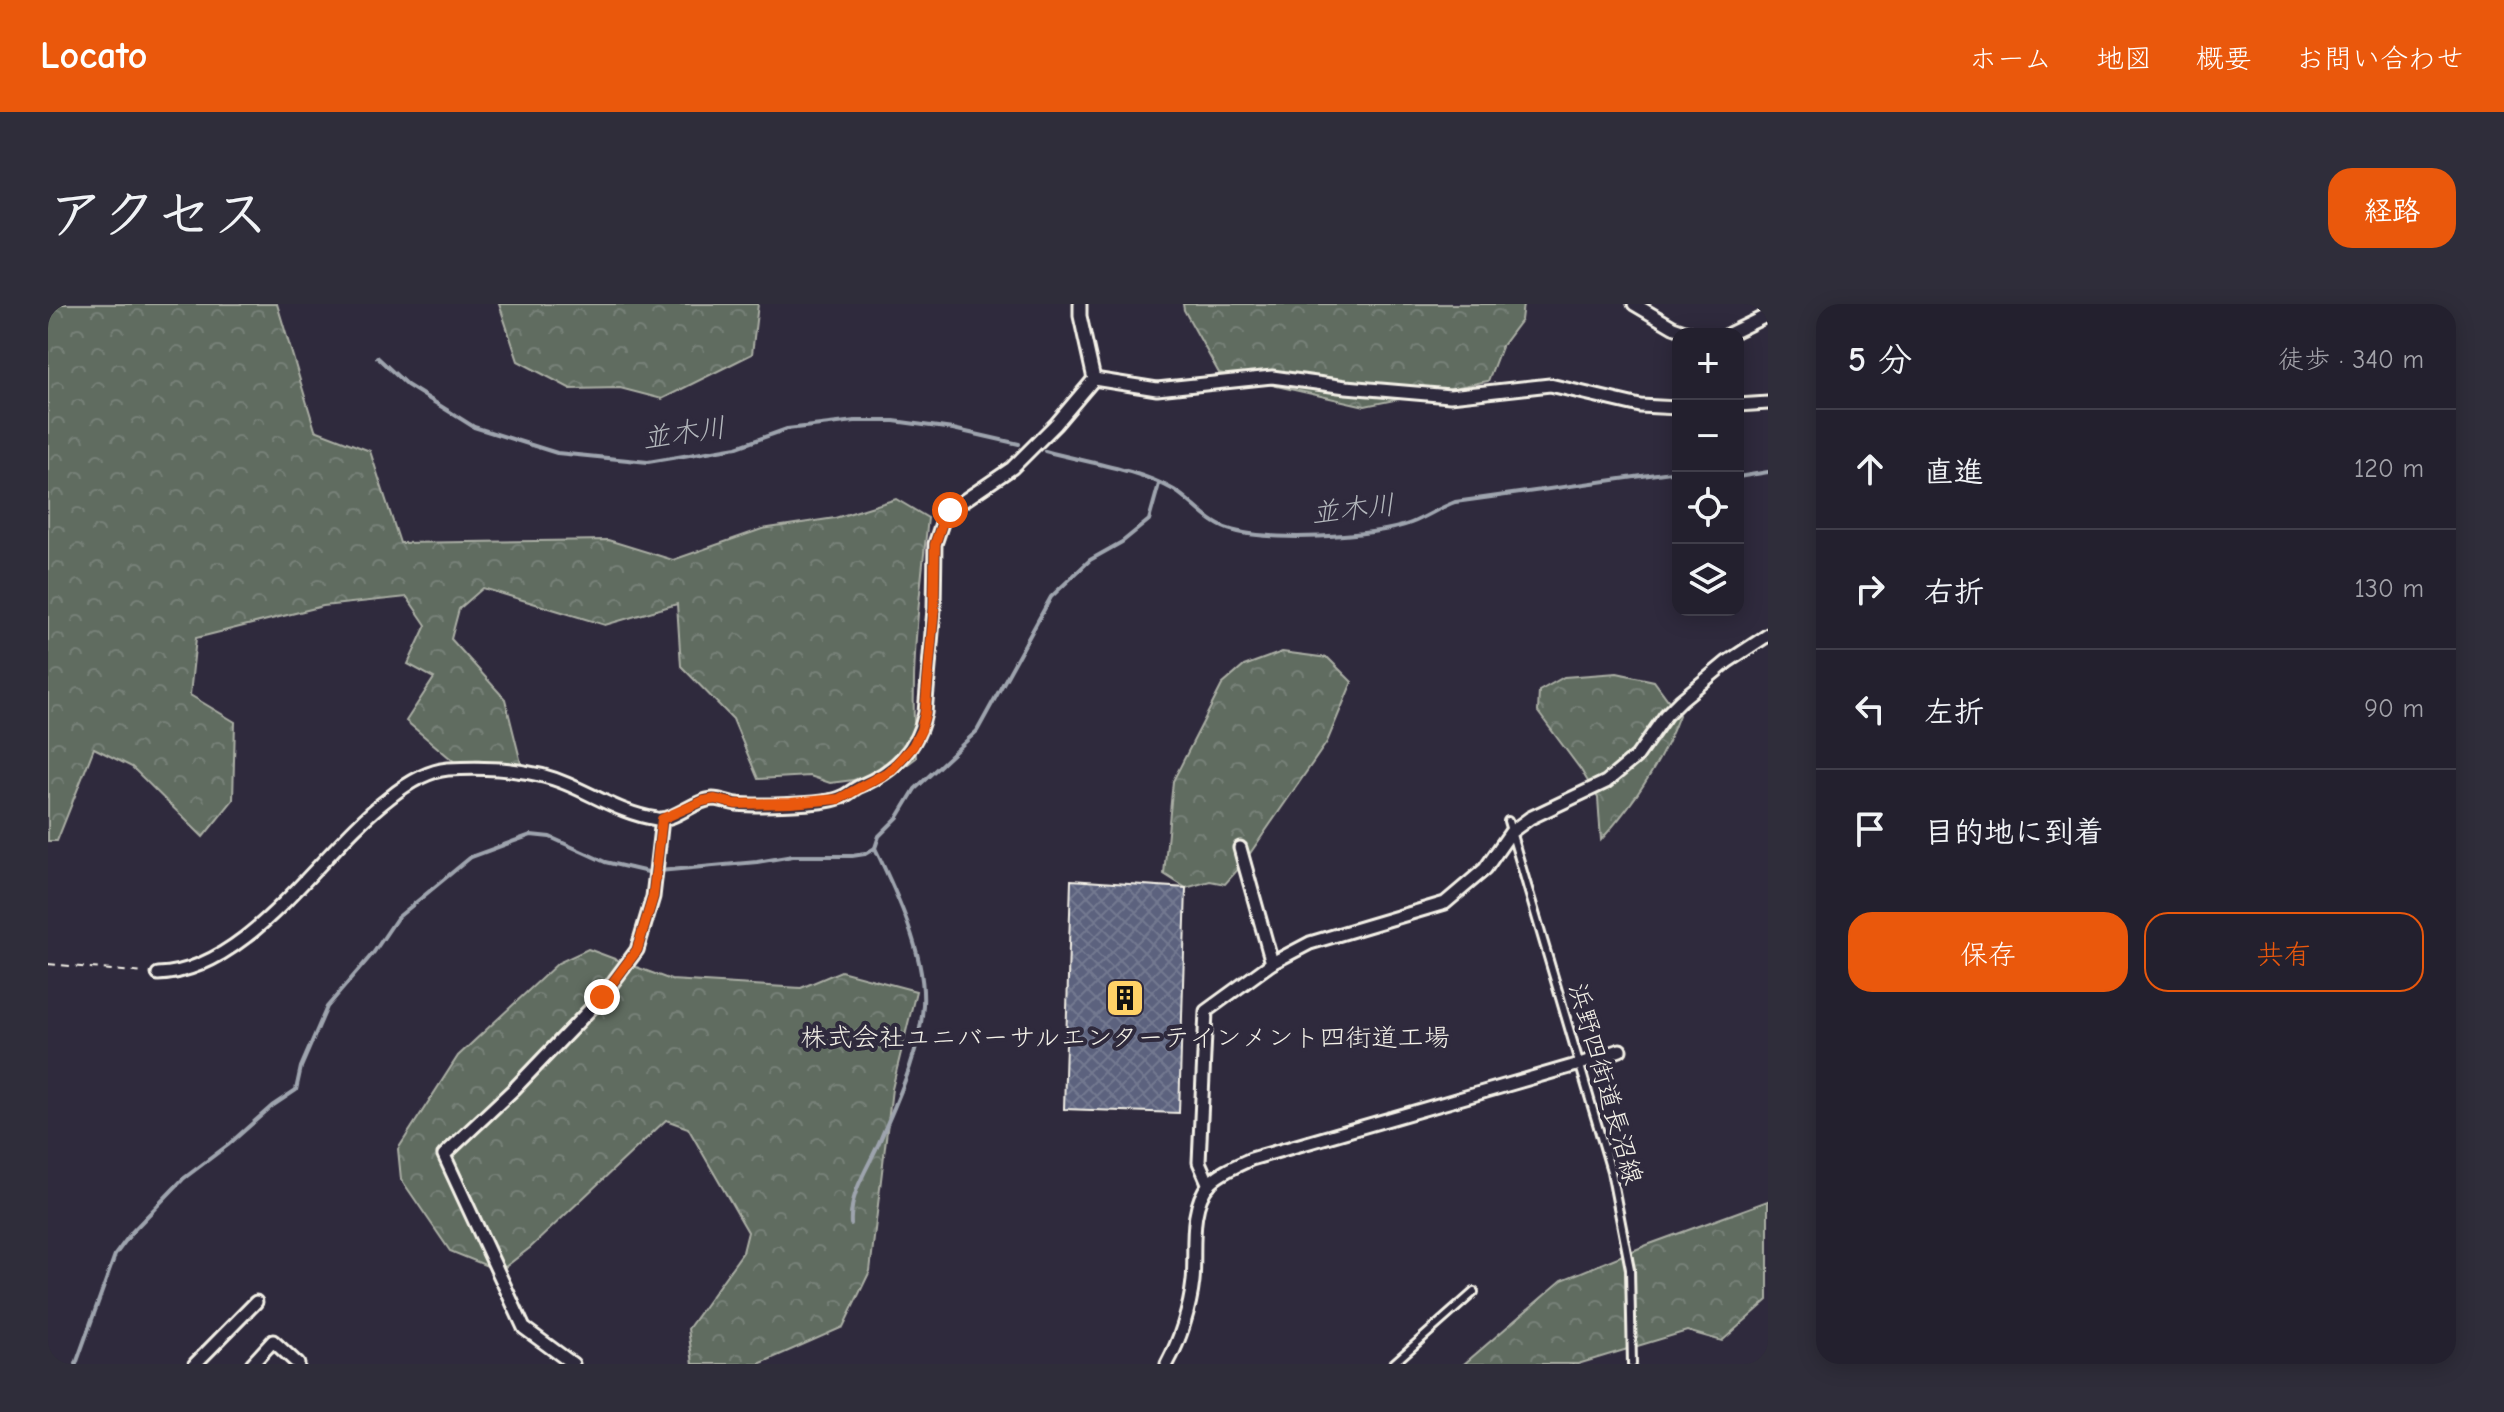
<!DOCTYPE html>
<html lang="ja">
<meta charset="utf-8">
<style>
:root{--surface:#23202e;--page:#2f2d3a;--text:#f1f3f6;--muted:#a3a3aa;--line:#403e4a;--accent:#ea580c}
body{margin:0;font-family:"Comic Neue","Klee One",sans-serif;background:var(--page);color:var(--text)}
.controls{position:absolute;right:24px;top:24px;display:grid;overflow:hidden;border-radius:16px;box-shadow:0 4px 20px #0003}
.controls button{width:72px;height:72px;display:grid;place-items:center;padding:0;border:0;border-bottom:2px solid var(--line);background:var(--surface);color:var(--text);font:40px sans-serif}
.stop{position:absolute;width:24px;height:24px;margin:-18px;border:6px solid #ea580c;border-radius:50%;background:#fff}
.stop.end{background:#ea580c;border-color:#fff;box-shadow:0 2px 8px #0008}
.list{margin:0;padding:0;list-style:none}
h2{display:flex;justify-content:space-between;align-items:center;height:104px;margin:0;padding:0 32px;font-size:34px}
h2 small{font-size:26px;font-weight:400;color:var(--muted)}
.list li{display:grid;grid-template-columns:52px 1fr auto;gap:24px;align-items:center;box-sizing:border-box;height:120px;padding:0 32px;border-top:2px solid var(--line)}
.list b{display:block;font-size:30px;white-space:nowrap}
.list em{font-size:26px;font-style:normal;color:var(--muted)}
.actions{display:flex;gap:16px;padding:24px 32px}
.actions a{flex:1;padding:18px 0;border:2px solid var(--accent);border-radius:24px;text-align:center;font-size:28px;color:var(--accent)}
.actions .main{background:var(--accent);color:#fff}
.icon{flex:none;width:44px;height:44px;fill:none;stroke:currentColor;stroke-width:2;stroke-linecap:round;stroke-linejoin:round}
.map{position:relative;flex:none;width:1720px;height:1060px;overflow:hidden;border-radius:24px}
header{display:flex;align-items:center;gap:48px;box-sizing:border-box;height:112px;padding:0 40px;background:var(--accent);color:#fff}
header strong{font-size:38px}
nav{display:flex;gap:44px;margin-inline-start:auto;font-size:28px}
.intro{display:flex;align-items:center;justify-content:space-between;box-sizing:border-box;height:192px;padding:0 48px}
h1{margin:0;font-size:56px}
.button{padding:20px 36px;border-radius:24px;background:var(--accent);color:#fff;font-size:28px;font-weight:700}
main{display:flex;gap:48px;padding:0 48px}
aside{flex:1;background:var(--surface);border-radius:24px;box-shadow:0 4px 20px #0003}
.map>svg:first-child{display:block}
.forest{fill:url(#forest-crowns);stroke:#aaaea4;stroke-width:2}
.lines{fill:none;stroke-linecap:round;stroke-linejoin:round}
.stream{stroke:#9ea4ae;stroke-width:4}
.building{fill:url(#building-cross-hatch);stroke:#f4f1e8;stroke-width:2}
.service-casing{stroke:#f4f1e8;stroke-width:12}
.minor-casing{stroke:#f4f1e8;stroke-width:17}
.path{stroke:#f4f1e8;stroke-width:2;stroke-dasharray:8 6;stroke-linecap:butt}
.service{stroke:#2f2a3d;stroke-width:6}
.minor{stroke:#2f2a3d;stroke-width:11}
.route{stroke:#ea580c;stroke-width:10}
.labels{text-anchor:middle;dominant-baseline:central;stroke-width:8;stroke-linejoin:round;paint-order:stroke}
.poi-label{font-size:26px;fill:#f4f1e8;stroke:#2f2a3d}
.street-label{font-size:26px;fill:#f4f1e8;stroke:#2f2a3d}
.water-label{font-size:28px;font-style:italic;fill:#b3b7bc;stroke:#2f2a3d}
</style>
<header>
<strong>Locato</strong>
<nav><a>ホーム</a><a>地図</a><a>概要</a><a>お問い合わせ</a></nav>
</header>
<div class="intro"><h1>アクセス</h1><a class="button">経路</a></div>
<main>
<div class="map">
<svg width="1720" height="1060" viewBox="0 0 1720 1060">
<defs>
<pattern id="forest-crowns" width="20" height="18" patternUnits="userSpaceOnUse" patternTransform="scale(2)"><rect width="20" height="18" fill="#606c61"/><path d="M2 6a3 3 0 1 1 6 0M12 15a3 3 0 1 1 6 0" fill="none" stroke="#778178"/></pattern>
<pattern id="building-cross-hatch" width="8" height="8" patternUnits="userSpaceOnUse" patternTransform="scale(2)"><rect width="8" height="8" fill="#5b627e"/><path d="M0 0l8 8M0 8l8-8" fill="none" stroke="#737990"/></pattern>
</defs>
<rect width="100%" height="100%" fill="#2f2a3d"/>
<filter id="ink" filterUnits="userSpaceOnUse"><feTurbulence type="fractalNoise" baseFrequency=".0125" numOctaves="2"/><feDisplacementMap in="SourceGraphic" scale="16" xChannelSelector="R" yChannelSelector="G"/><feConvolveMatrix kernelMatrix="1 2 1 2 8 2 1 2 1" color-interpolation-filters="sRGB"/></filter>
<g filter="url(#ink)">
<g class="forest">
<path d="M0,0h229l38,126 55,21 30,92 208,-3 65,20 89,-31 73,-11 61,-19 32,19c-9,82 -19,157 -12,240l-23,17 -63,8 -20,-7 -52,3 -25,-60 -52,-53 -4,-62 -72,21 -122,-37 -24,21 -8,30 54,60 18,72 -60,-2 -57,-48 28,-43 -26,-14 18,-39 -19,-28 -84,9 -127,32 -6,57 45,27 -2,78 -30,37 -71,-70 -38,-19 -37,93h-9z"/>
<polygon points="451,0 710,0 704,50 614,95 572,84 523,85 470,57"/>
<polygon points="1135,0 1475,0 1473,16 1453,43 1440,77 1317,102 1171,69 1136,6"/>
<polygon points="1234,348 1280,354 1304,378 1279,438 1194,561 1177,580 1162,577 1138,584 1116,570 1125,477 1174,381 1196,362"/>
<path d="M1569,369l37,8 25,34c-16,45 -46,89 -78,125l-3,-42 -17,-28 -43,-58 1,-21 25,-14z"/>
<polygon points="540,645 623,676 753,684 793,667 868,687 844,785 822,967 795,1023 711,1060 645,1060 640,1025 695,948 700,928 640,824 618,816 483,943 452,967 402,947 353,875 350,845 410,752 510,659"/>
<polygon points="1720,897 1720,996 1674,1037 1639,1027 1530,1060 1416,1060 1514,976 1599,941"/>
</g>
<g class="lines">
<g class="stream">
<polyline points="329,53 359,81 426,123 509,149 600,158 689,143 739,125 807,117 846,117 905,125 971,140"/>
<path d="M997,147c43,12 90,17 129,39 19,12 33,32 54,39 38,13 145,9 183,-6 15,-6 28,-15 44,-21l223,-31"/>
<polyline points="1690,173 1720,168"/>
<path d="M803,920c-2,-32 18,-57 30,-86 18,-42 39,-86 42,-133 3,-50 -27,-113 -48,-157l4,-12 19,-19 17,-28 62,-58 74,-134 39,-37 32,-18 27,-22 10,-36"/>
<polyline points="28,1060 67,951 84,928 135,875 180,841 224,802 248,786 253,763 279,703 326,648 349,614 423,553 483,531 502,533 557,558 600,568 709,558 745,552 804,552 817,550 827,544"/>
</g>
</g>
<polygon class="building" points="1023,576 1138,584 1131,809 1016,805"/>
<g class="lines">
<g class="service-casing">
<g id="service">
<polyline points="1460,517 1563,867 1582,965 1584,1060"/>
<polyline points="1345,1060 1426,988"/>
</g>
</g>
<g class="minor-casing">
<g id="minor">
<polyline points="1032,0 1032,12 1046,75"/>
<polyline points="1586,0 1625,23 1645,30"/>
<polyline points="1681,30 1720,11"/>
<polyline points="1046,75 1109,85 1224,73 1298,83 1402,92 1502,81 1592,102 1630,104"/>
<polyline points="1690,101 1720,99"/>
<polyline points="1192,544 1224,659"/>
<path d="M110,670c92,-3 162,-124 231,-176 16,-13 37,-27 59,-29 39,-2 83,-1 119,15 31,13 56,30 90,35 18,2 37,-19 56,-20 8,0 16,4 24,5 19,2 85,1 102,-6 8,-2 14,-9 21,-12 34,-14 57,-36 65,-73l9,-104 1,-65 7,-21 8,-13 62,-42 44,-44 38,-45"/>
<polyline points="1161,881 1151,858 1158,707 1224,659 1262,639 1397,599 1437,565 1463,528 1482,514 1558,478 1589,452 1618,411 1633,396 1679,358 1720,331"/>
<polyline points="147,1060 208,998"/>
<polyline points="204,1060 225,1037 250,1060"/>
<polyline points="525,1060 476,1024 396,851 466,785 554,693 589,646 605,593 614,515"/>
<path d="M1119,1060c13,-24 23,-55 26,-83 3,-29 -5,-72 16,-97 9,-11 29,-19 42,-25l329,-95 40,-14"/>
</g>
</g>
<polyline class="path" points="0,660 97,669"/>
<use href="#service" class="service"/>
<use href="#minor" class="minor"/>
</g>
</g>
<g class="lines" filter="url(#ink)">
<polyline class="route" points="554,693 589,646 605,593 614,515 655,497 667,495 687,500 743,499 791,495 842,467 865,442 873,426 877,409 886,305 887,240 894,219 902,206"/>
</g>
<defs>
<g id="building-square" transform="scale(2)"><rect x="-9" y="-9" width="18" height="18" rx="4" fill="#ffd166" stroke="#2f2a3d"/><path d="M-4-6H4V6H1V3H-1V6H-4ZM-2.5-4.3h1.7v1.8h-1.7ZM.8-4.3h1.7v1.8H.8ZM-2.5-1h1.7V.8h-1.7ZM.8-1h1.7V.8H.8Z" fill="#111"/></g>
</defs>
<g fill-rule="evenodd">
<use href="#building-square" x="1077" y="694"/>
</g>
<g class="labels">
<g class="poi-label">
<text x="1077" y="734">株式会社ユニバーサルエンターテインメント四街道工場</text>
</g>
<g class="street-label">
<text transform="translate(1557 780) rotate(74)">浜野四街道長沼線</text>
</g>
<g class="water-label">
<text transform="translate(636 129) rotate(-8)">並木川</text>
<text transform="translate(1305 205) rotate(-6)">並木川</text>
</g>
</g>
</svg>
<div class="controls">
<button>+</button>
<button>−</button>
<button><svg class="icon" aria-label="locate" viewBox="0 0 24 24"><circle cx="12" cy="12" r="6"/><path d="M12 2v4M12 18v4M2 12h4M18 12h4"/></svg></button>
<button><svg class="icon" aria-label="layers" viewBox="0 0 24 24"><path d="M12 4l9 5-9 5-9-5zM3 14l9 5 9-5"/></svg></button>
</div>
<div class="stop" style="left:902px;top:206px"></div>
<div class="stop end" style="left:554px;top:693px"></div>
</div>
<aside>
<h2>5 分<small>徒歩 · 340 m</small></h2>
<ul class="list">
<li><svg class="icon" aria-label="ahead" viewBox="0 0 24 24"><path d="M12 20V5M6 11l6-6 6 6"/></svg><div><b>直進</b></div><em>120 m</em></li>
<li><svg class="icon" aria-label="right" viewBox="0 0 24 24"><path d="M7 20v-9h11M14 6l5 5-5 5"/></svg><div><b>右折</b></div><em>130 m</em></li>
<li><svg class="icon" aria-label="left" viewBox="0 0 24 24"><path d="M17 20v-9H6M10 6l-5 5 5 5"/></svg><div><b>左折</b></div><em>90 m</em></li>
<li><svg class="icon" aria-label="arrive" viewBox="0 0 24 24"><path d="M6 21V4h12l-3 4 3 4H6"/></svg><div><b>目的地に到着</b></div></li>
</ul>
<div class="actions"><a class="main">保存</a><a>共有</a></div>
</aside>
</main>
